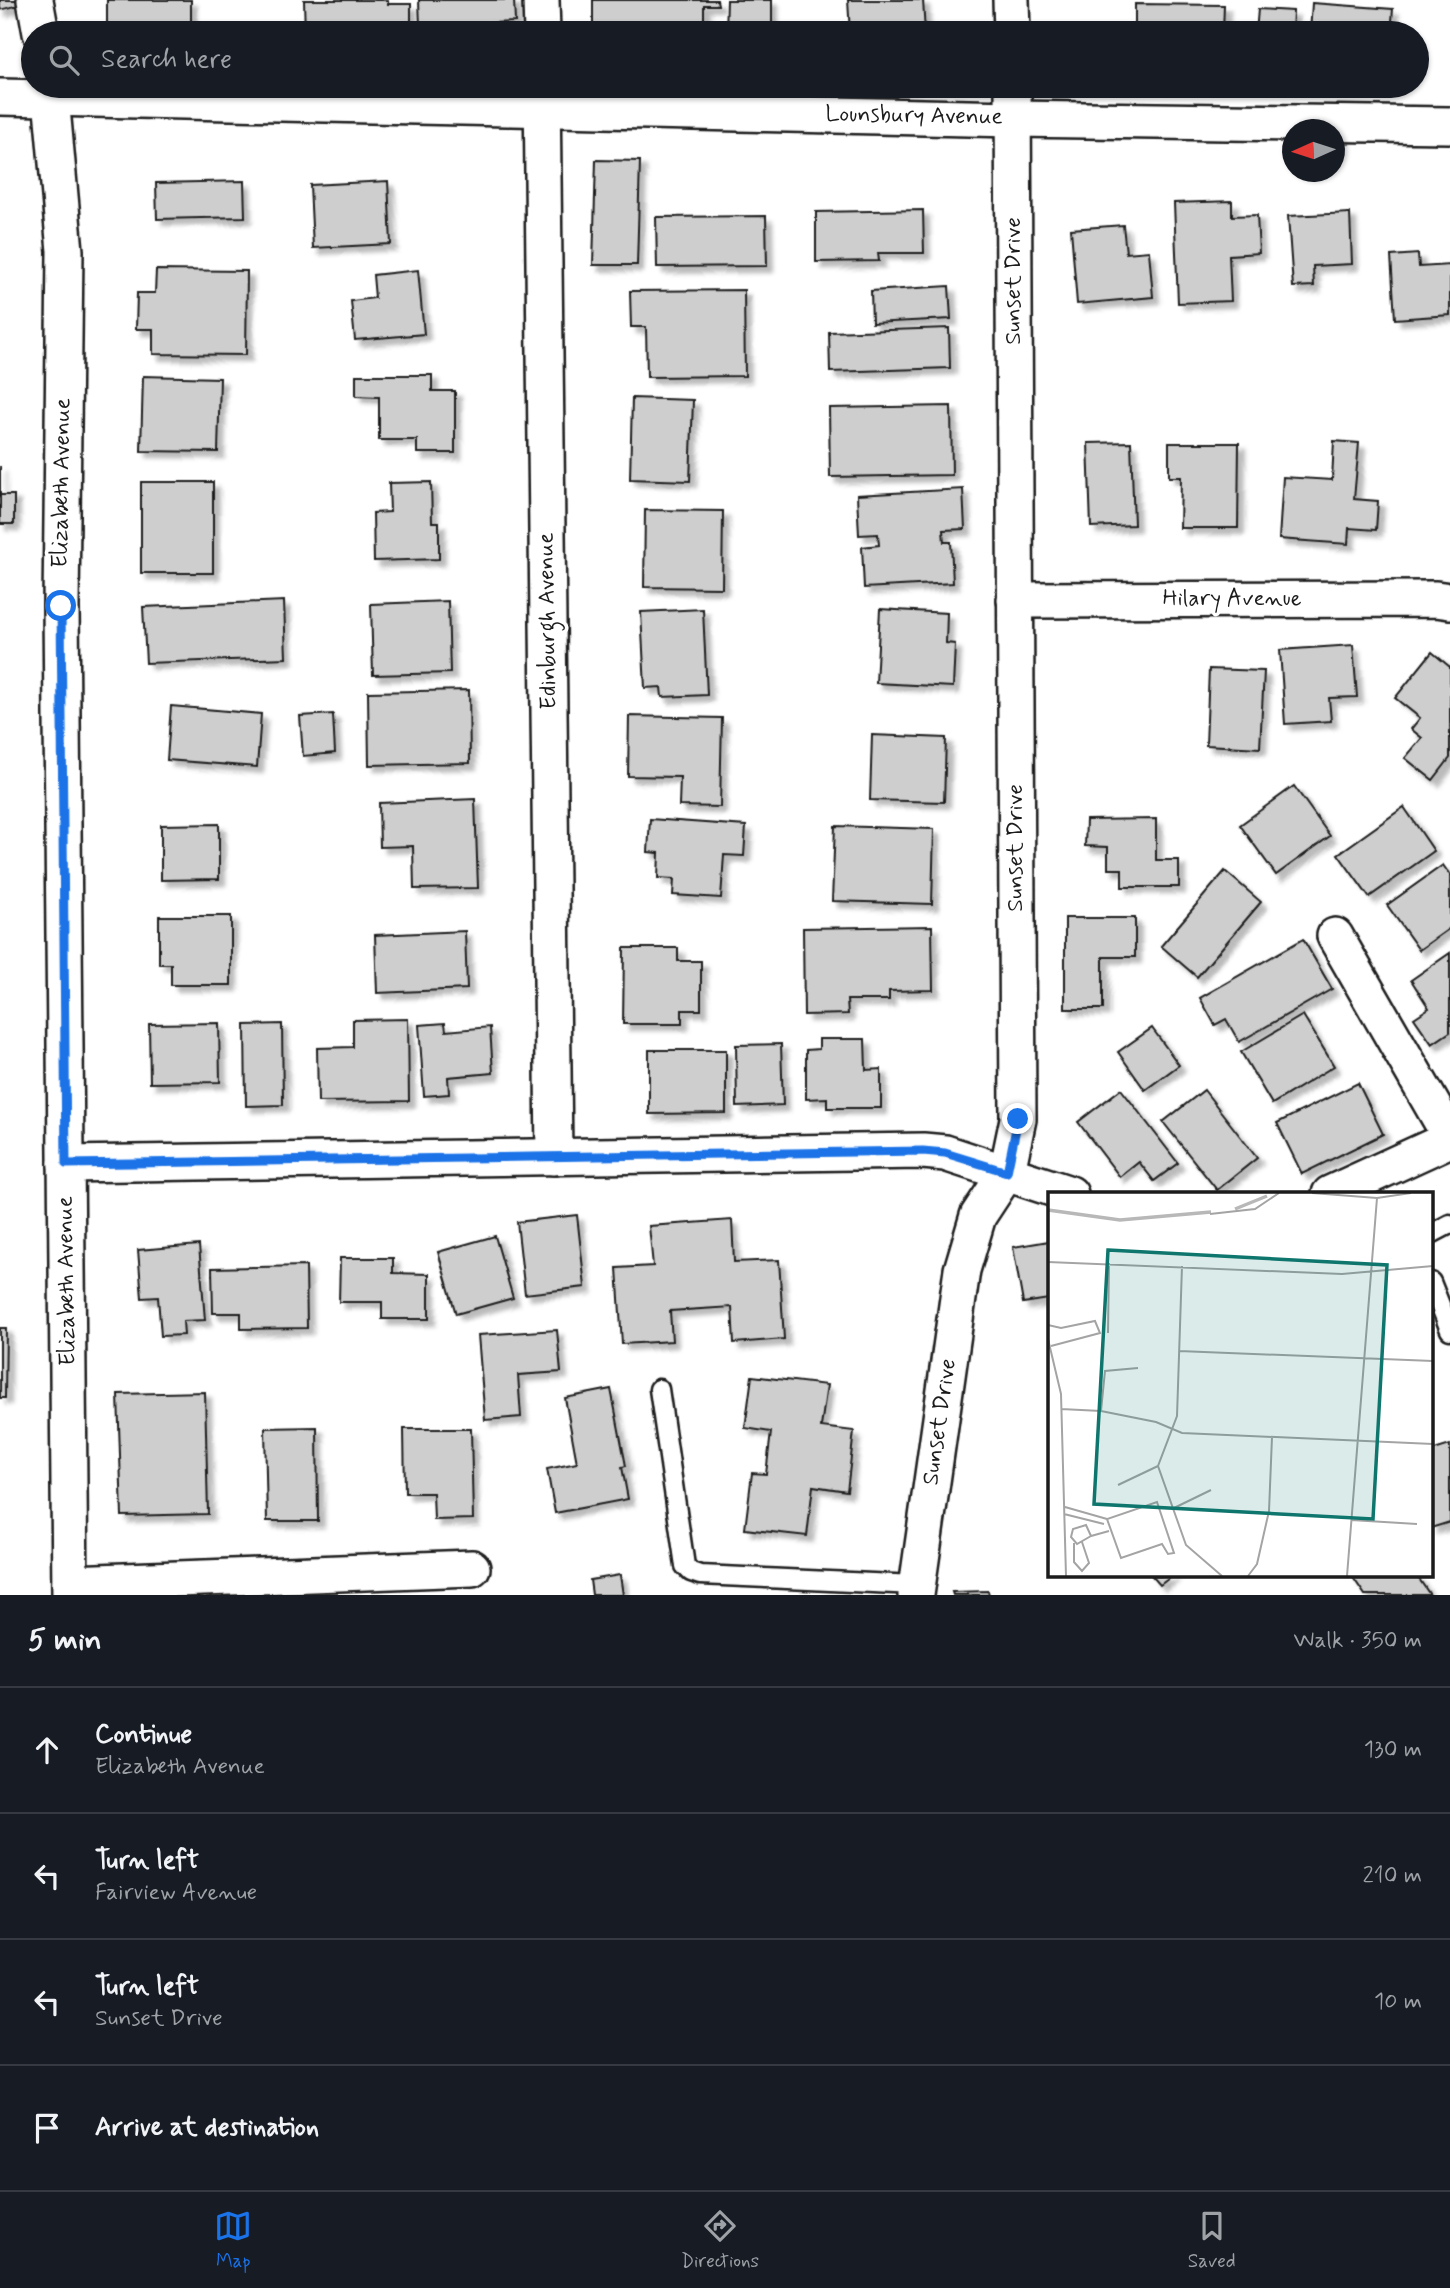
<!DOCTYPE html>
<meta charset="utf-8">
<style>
:root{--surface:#171b24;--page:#242831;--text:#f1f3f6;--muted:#9ea1a6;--line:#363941;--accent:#1a73e8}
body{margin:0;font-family:Mynerve,sans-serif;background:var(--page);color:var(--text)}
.compass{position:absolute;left:1282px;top:119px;width:63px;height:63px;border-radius:50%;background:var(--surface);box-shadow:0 2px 5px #0004;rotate:267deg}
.stop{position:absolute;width:21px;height:21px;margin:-16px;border:5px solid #1a73e8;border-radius:50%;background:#fff}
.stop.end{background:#1a73e8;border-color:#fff;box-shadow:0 2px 7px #0008}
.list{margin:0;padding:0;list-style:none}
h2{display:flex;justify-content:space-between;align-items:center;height:91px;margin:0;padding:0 28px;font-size:30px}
h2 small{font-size:23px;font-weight:400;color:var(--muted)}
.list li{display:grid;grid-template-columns:46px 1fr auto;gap:21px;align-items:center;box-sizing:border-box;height:126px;padding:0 28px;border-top:2px solid var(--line)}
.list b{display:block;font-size:26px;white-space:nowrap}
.list p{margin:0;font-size:23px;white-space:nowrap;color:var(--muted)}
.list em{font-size:23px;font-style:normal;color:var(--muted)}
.icon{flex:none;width:38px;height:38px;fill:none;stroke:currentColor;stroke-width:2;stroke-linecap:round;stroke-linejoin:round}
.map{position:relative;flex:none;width:1450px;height:1595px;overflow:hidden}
.search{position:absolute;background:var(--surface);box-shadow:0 2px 5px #0004;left:21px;right:21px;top:21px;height:77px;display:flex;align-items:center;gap:18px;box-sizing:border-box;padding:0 24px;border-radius:38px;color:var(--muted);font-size:26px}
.sheet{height:595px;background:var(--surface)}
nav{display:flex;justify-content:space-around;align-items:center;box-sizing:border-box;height:98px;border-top:2px solid var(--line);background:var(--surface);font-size:19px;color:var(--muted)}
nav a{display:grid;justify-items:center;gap:4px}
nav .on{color:var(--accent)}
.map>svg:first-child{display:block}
.building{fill:#cecece;stroke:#1c1c1c;stroke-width:2;filter:url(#shadow)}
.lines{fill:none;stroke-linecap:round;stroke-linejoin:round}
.lane-casing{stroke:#1c1c1c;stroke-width:23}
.street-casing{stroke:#1c1c1c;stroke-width:40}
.lane{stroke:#fff;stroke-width:18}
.street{stroke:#fff;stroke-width:35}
.route{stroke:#1a73e8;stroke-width:9}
.labels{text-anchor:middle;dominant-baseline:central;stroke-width:7;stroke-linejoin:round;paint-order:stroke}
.street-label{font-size:23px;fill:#1c1c1c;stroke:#fff}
.inset-river{fill:none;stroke:#b8b8b8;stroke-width:3.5}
.inset-road{fill:none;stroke:#a4a4a4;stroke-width:2}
.view{fill:#0f766e;fill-opacity:0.15;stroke:#0f766e;stroke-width:3.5}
.inset-edge{fill:none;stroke:#1c1c1c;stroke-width:3.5}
</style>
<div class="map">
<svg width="1450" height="1595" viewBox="0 0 1450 1595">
<defs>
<filter id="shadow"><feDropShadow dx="6" dy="6" stdDeviation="2" flood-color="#0004"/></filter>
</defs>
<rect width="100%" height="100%" fill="#fff"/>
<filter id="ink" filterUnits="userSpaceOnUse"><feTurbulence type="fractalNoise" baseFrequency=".0143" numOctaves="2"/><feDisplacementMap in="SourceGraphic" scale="14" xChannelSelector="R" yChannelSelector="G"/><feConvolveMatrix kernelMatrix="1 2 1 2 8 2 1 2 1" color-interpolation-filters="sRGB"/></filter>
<g filter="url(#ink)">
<g class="building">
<polygon points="0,0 18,0 19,5 0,10"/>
<rect x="107" y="0" width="84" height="33"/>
<polygon points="304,0 388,0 388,4 411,4 411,31 305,33"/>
<polygon points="419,0 514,0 515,22 420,26"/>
<polygon points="593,0 717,0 718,5 704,5 704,25 593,27"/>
<polygon points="727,0 772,0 772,33 726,33"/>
<polygon points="848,0 923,0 925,33 850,33"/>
<polygon points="1312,3 1393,9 1391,33 1310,33"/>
<polygon points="1135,4 1224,5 1223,33 1135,33"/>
<polygon points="1258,9 1293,11 1292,33 1256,33"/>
<polygon points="596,160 640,161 637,265 593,265"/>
<polygon points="244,181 245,217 157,219 156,183"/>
<polygon points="388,181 391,244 313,248 310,185"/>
<polygon points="1232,201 1232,216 1257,215 1259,253 1229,255 1231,301 1178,303 1174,203"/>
<polygon points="923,210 924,253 878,253 879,261 816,262 816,212"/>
<polygon points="1350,213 1352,264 1313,266 1314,286 1293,287 1288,216"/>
<polygon points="766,216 767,266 657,267 656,217"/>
<polygon points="1123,225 1126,253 1149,251 1153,297 1077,304 1071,229"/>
<polygon points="1418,254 1419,267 1450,265 1450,315 1395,319 1391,256"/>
<polygon points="156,270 247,271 246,355 153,354 153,329 136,329 137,293 155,293"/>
<polygon points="418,270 424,334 355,340 351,301 375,298 373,275"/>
<polygon points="949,286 951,319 872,323 871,291"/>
<polygon points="744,290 745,376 647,377 646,327 631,327 630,291"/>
<polygon points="949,328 950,368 830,372 829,332"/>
<polygon points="356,375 432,375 432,391 455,391 455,453 417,453 417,440 379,440 379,397 356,396"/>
<polygon points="143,376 220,378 218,452 141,451"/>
<polygon points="632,398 693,400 690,481 630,479"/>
<polygon points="951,406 952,475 830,477 829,408"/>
<polygon points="1334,441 1359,443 1354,499 1378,501 1376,530 1349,528 1348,544 1279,539 1283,477 1332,480"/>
<polygon points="1131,442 1134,525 1091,527 1088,443"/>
<polygon points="1169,443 1239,443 1238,528 1180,528 1181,477 1169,477"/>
<polygon points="0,466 0,495 14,495 14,524 0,524"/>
<rect x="141" y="482" width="72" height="91"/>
<polygon points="431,482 432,522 439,522 439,559 374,561 373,513 390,512 389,483"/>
<polygon points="963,489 965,529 943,530 944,542 951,542 953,583 864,588 862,547 879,545 878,534 859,535 857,495"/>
<polygon points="645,510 723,511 722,588 644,587"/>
<polygon points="284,601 286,658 146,663 143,607"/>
<polygon points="448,601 450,673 373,675 371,604"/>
<polygon points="703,609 707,695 662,697 661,687 645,688 641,612"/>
<polygon points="880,609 947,613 946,643 955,644 953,687 876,683"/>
<polygon points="1353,645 1357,697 1329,698 1331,721 1285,724 1280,650"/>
<polygon points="1432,652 1450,667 1450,758 1433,780 1405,758 1422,738 1411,729 1420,718 1395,698"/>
<polygon points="1209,669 1264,671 1260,748 1206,745"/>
<polygon points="469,690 470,763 369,765 368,692"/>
<polygon points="171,706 261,714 257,767 167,760"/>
<polygon points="333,714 335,753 303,756 300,716"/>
<polygon points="629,716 722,718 720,807 679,806 680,777 628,776"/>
<polygon points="872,735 946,738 944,802 870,800"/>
<polygon points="1294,786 1330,836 1276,875 1240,825"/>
<polygon points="475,799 478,888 414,889 413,846 380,847 379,803"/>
<polygon points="1404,807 1434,851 1369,897 1338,854"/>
<polygon points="650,819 746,826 744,856 724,855 721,898 673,895 674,879 658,878 659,853 648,852"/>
<polygon points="1156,819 1156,860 1179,860 1179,887 1122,887 1122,869 1108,869 1108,847 1085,846 1086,820"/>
<polygon points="219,824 219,879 161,880 161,825"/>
<polygon points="835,826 934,829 932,904 832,901"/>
<polygon points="1443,865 1450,875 1450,928 1419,950 1387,905"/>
<polygon points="1225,871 1261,902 1197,977 1161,946"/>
<polygon points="159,916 231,916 231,985 171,985 171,964 159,964"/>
<polygon points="1065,918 1135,918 1135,957 1103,957 1103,1009 1065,1009"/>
<polygon points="932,926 933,990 889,991 889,1000 847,1000 848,1014 804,1015 803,928"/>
<polygon points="465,931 467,989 377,993 375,935"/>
<polygon points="1303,939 1332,989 1239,1042 1226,1019 1215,1025 1200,998"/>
<polygon points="624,948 678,948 678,961 701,961 701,1010 682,1010 682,1024 623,1024"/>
<polygon points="1450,953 1450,1032 1432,1044 1414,1018 1429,1008 1411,980"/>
<polygon points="1303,1015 1334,1066 1272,1104 1241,1052"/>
<polygon points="408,1019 409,1101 318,1102 317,1048 353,1047 353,1020"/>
<polygon points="219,1023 220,1082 150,1083 149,1024"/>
<polygon points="445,1023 446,1031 490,1027 493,1073 448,1077 449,1094 424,1096 419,1025"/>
<polygon points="282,1024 283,1105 246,1106 245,1025"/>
<polygon points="1152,1028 1179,1065 1145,1090 1118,1052"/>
<polygon points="819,1039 865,1039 866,1070 881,1069 881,1108 827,1108 827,1098 806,1099 806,1050 819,1049"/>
<polygon points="781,1044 783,1105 737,1107 736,1045"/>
<polygon points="649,1050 726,1050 726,1113 649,1114"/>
<polygon points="1358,1083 1383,1134 1302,1174 1277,1123"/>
<polygon points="1121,1089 1178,1163 1154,1181 1139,1162 1120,1177 1078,1122"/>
<polygon points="1204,1090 1257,1158 1217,1190 1163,1122"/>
<polygon points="577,1215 585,1287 525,1294 517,1222"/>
<polygon points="732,1220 734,1262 779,1260 784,1339 734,1343 732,1307 670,1311 672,1341 622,1344 617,1268 653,1266 649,1226"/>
<polygon points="495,1236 513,1298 456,1314 438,1252"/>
<polygon points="1049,1241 1049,1299 1023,1303 1013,1247"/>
<polygon points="199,1245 205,1320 183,1321 184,1335 161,1336 158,1297 142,1298 138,1250"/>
<polygon points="340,1258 393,1258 393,1273 429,1274 429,1319 382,1319 382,1302 339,1302"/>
<polygon points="306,1266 307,1328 241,1329 241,1313 213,1313 212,1268"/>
<polygon points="0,1328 6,1328 5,1398 0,1398"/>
<polygon points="557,1330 561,1372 518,1375 521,1417 485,1420 478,1335"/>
<polygon points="752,1376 827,1385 821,1427 854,1431 847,1491 813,1486 807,1536 745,1529 752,1473 766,1474 771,1432 745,1428"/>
<polygon points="611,1389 626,1466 622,1467 628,1499 555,1513 547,1469 577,1463 565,1398"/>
<polygon points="205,1392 208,1514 122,1516 118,1394"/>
<polygon points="317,1427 318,1521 267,1521 265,1428"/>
<polygon points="404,1429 471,1429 473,1519 434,1520 433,1493 405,1493"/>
<polygon points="1450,1445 1450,1522 1431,1528 1431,1451"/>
<polygon points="620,1575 623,1595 592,1595 590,1580"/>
<polygon points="1152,1576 1172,1576 1160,1585"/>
<polygon points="1352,1576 1417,1576 1430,1595 1365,1595"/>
<polygon points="988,1591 989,1595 953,1595 952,1592"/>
</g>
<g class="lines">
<g class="lane-casing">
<g id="lane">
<polyline points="1431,1234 1450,1224"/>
<polyline points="1431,1282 1450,1330"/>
<polyline points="659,1389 685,1566 691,1572 700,1575 916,1585"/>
</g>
</g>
<g class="street-casing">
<g id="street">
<polyline points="35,0 41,33"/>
<polyline points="541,0 542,33"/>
<polyline points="1011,0 1012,33"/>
<polyline points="50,86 65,251 61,606 70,1595"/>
<polyline points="542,86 554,1157"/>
<polyline points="0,97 1014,119 1450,125"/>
<polyline points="1015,600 1436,599 1450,601"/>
<polyline points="1335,936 1450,1136"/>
<polyline points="66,1164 923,1151 945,1153 1070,1194"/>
<polyline points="1330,1194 1450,1139"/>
<polyline points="70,1583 472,1568"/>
<polyline points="916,1595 962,1270 978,1216 1007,1172 1018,1119 1013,86"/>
</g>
</g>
<use href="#lane" class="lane"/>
<use href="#street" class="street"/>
</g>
</g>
<g class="lines" filter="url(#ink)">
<polyline class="route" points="61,606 66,1164 923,1151 945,1153 1007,1172 1018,1119"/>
</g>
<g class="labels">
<g class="street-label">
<text transform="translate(914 116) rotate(1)">Lounsbury Avenue</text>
<text transform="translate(1014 281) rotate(-90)">Sunset Drive</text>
<text transform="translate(62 483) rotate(-89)">Elizabeth Avenue</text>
<text x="1232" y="599">Hilary Avenue</text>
<text transform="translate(548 621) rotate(-91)">Edinburgh Avenue</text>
<text transform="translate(1016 848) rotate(-90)">Sunset Drive</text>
<text transform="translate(67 1281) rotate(-91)">Elizabeth Avenue</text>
<text transform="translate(940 1422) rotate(-82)">Sunset Drive</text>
</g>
</g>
<g transform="translate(1048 1192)">
<rect width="385" height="385" fill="#fff"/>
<path class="inset-river" d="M187,17l32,-13M0,18l72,10 91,-8"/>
<path class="inset-road" d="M264,1l65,5 34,-5M162,22l45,-5 24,-16M0,70l294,12 91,-8M134,74l-5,150 -19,50 28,79 36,31M0,133l13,3 34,-7 5,12 -49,13M60,141l1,-70M0,147l13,55 5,182M131,159l254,10M13,217l40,2 55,11 26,11 251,11M53,219l4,-40 33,-3M70,293l40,-19M109,310l17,51 -6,1 -6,-10 -41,14 -14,-39zM17,315l42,12M126,316l37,-18M16,322l40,10M303,328l66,4M43,344l-14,8 -6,-7 2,-8 13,-4 5,11 18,-5M26,351v19l8,9 7,-8 -7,-21M200,384l9,-12 12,-53 3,-74M299,384l30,-378"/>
<path class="view" d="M60,58l279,15 -14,254 -279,-15z"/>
<rect width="385" height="385" class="inset-edge"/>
</g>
</svg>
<svg class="compass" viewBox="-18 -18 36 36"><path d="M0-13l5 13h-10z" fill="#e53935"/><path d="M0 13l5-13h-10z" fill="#9ea1a6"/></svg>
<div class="stop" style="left:61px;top:606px"></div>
<div class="stop end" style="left:1018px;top:1119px"></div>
<div class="search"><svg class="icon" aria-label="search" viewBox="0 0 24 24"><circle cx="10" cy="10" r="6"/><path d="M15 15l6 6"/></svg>Search here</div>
</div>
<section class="sheet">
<h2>5 min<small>Walk · 350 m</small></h2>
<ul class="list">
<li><svg class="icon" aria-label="ahead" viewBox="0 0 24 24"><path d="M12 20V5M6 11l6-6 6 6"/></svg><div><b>Continue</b><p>Elizabeth Avenue</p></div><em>130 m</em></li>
<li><svg class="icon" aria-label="left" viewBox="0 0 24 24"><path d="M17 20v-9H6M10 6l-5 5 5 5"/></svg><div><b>Turn left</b><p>Fairview Avenue</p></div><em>210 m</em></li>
<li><svg class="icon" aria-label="left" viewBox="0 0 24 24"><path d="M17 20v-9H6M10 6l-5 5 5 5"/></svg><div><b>Turn left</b><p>Sunset Drive</p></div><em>10 m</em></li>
<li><svg class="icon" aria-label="arrive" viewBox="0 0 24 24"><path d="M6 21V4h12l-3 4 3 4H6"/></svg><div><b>Arrive at destination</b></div></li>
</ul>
</section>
<nav>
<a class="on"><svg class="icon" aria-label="map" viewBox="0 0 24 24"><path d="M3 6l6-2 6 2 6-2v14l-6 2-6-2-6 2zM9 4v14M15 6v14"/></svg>Map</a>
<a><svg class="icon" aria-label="directions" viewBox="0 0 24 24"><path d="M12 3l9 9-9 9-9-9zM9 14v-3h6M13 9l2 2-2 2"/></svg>Directions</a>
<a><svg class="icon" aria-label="saved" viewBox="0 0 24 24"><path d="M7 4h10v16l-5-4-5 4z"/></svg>Saved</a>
</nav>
